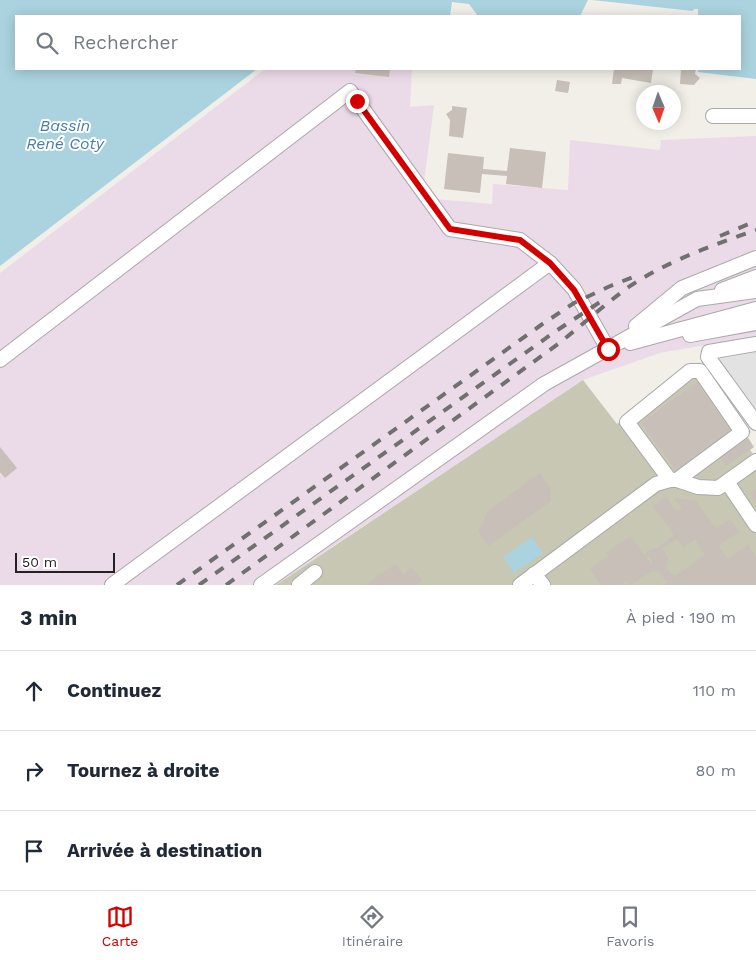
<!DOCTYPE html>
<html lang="fr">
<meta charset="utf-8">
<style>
:root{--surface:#fff;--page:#f2f2f3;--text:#1f2937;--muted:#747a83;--line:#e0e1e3;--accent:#d40000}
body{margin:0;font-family:"Work Sans",sans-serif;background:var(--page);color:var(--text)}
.compass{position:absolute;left:636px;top:85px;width:45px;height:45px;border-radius:50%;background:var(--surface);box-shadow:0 2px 12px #0003;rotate:178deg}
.scale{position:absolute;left:15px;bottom:12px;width:100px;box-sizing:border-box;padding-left:5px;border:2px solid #222;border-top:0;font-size:14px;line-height:18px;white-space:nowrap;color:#222;-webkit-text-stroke:4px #fff;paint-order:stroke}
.stop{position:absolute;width:15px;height:15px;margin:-11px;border:4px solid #d40000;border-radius:50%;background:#fff}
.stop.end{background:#d40000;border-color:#fff;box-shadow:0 1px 5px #0008}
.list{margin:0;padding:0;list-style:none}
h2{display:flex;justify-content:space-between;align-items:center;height:65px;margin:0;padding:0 20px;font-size:21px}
h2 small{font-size:16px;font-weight:400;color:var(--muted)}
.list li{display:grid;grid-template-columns:32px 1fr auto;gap:15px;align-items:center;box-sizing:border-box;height:80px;padding:0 20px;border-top:1px solid var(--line)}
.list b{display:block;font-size:19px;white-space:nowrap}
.list em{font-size:16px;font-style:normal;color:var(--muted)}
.icon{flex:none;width:28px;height:28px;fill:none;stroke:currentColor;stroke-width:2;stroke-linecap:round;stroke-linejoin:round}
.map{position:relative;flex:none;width:756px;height:585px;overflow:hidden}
.search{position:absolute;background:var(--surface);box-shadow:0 2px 12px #0003;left:15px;right:15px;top:15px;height:55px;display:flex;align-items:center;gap:12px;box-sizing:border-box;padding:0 18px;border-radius:0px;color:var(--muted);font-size:19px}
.sheet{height:305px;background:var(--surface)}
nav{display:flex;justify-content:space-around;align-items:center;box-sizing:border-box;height:70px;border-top:1px solid var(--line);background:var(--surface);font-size:14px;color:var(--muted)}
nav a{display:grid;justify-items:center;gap:2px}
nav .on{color:var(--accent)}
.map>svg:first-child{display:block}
.industrial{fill:#ebdbe8}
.construction{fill:#c7c7b4}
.parking{fill:#e2e2e2}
.water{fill:#aad3df}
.building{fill:#c7bfb8;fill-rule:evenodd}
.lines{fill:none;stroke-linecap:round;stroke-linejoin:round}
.minor-casing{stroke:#a9a9a9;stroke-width:16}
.minor{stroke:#fff;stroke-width:14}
.rail{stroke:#707070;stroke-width:4;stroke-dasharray:10 10;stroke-linecap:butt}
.route{stroke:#d40000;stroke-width:6}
.labels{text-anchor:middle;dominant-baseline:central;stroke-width:4;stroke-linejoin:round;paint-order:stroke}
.water-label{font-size:16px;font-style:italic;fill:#4a7aab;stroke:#fff}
</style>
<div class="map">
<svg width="756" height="585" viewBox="0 0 756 585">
<rect width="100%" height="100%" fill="#f2efe9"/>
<polygon class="industrial" points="265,69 412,69 410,107 434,105 424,183 436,199 492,204 493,184 568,190 570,140 660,150 661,140 756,136 756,336 660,353 583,380 276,585 0,585 0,273"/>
<polygon class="construction" points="702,364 751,432 747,436 754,447 750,450 756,458 756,585 276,585 583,380 617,424 687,366"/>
<polygon class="parking" points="756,352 756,417 715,360"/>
<g class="water">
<polygon points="0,0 588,0 580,16 478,16 469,4 452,2 450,16 16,16 16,69 257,69 0,266"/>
<polygon points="592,0 756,0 756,79 698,72 698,69 740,69 740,16 698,16 698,9 694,9 693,11"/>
<polygon points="532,537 543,553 514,573 503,557"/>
</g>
<g class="building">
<polygon points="356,69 390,69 389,77 355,73"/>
<polygon points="614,69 653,69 651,83 622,78 621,84 612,84"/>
<polygon points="681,69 696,69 695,74 700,78 694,85 680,84"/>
<polygon points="557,80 570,82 568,93 555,91"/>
<polygon points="452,106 467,108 463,138 449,136 450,120 446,114 452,110"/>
<polygon points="510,148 546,152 542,188 506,184 507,176 482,174 480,193 444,189 448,153 484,157 483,169 507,171"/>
<polygon points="697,382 731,431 676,470 641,423"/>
<polygon points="745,437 753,447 726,466 719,456"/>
<polygon points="0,447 17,468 5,478 0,472"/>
<polygon points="540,473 550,488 551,501 488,546 478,531 489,510"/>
<polygon points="756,489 756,502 750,493"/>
<path d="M666,497l10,15 6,-4 -8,-10 22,3 20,28 14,-10 9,13 -21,14 10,13 20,-14 8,12v28h-93l4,-3 -8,-10 -7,-1 -21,14h-2l-3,-4 -5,4h-20l-11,-16 18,-13 -2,-3 24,-17 21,28 2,-1 -3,-6 -5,-1 3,-5 9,-3 17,-13 -21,-29zM677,539l6,9 12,-9 10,16 -31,22 -8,-10 2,-8 -1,-4 -5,-6z"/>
<polygon points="395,564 403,575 412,567 422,581 418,585 366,585"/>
</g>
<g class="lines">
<g class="minor-casing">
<g id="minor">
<polyline points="713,116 756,116"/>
<polyline points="722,290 756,277"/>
<polyline points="636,326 682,288 756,258"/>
<polyline points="690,335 756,323"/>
<polyline points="630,343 756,309"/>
<polyline points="756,344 709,352 708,357 756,423"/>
<polyline points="0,360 350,91 450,229 520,240 550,263 574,289 608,349"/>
<polyline points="670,480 627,422 690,371 700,371 742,432 677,480"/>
<polyline points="727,482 756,525"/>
<polyline points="534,574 543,585"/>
<polyline points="112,585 550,263"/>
<polyline points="261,585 544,384 697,299 756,291"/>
<polyline points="299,585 315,572"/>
<polyline points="520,585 656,484 670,480 677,480 698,487 718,488 756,461"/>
</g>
</g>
<use href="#minor" class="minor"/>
<g class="rail">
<polyline points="720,236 756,221"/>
<polyline points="177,585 541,325 574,303 608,287 638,275"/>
<polyline points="199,585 556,331 600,302"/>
<path d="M226,585l332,-241c24,-19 47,-40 72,-58 38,-25 83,-41 126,-56"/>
</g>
</g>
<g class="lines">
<polyline class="route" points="357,101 450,229 520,240 550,263 574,290 608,349"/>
</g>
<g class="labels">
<g class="water-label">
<text x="65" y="125">Bassin<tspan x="65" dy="18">René Coty</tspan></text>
</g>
</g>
</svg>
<svg class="compass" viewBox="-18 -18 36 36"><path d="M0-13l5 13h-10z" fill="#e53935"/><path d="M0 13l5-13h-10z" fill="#747a83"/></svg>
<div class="scale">50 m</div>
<div class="stop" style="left:608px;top:349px"></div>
<div class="stop end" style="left:357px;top:101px"></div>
<div class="search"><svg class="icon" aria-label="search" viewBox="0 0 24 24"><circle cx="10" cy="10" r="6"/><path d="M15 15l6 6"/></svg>Rechercher</div>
</div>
<section class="sheet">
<h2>3 min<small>À pied · 190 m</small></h2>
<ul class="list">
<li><svg class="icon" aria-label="ahead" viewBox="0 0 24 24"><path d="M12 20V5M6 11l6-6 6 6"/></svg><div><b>Continuez</b></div><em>110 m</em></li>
<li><svg class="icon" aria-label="right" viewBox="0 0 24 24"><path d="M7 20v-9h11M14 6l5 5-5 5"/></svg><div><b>Tournez à droite</b></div><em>80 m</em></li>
<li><svg class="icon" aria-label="arrive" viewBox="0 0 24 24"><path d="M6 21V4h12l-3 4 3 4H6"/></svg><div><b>Arrivée à destination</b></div></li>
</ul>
</section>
<nav>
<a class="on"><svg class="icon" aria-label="map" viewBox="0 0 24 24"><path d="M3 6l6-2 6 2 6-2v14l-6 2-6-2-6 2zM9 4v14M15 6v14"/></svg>Carte</a>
<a><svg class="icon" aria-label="directions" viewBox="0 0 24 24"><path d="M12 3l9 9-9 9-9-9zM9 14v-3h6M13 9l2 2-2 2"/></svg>Itinéraire</a>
<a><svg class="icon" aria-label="saved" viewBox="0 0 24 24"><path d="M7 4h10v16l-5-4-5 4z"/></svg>Favoris</a>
</nav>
